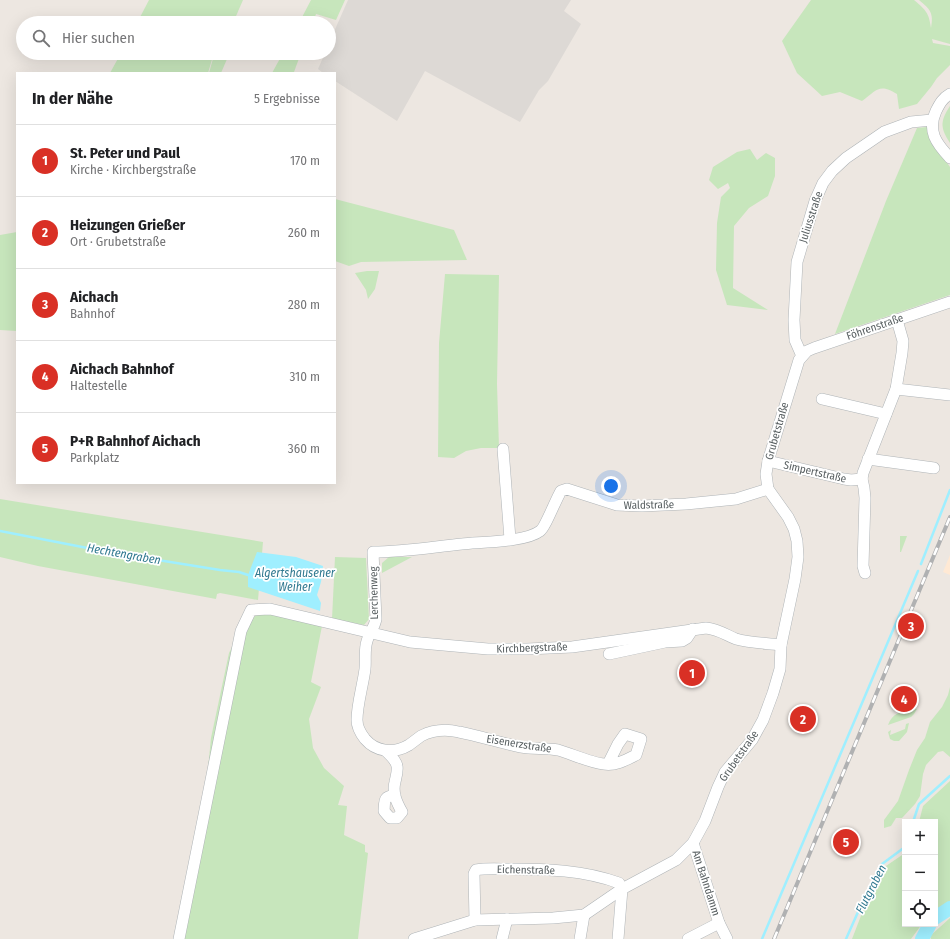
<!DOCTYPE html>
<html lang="de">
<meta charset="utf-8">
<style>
:root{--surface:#fff;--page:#f6f6f6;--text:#202124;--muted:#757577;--line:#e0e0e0;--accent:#d93025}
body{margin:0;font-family:"Fira Sans Condensed",sans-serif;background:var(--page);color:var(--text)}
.controls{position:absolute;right:12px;bottom:12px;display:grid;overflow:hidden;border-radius:0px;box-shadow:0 4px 16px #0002}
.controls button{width:36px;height:36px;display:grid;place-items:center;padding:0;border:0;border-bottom:1px solid var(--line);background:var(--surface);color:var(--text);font:20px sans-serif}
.you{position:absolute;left:611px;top:486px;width:14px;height:14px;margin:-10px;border:3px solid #fff;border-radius:50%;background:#1a73e8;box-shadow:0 0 0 6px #1a73e833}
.badge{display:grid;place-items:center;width:26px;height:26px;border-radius:50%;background:var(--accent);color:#fff;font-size:13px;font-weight:700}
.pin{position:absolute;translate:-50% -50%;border:2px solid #fff;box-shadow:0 1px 4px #0006}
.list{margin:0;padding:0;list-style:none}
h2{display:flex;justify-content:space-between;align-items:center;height:52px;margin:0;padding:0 16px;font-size:17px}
h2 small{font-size:13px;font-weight:400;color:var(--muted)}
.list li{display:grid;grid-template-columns:26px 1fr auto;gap:12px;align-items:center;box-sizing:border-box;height:72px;padding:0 16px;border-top:1px solid var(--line)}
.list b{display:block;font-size:15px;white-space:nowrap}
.list p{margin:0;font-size:13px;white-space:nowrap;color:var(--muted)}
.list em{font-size:13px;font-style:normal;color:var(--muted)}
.icon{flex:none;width:22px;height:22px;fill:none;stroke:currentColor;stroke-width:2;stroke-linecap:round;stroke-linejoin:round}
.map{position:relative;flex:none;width:950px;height:939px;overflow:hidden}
.search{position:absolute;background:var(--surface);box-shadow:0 4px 16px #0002;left:16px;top:16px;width:320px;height:44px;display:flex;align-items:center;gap:10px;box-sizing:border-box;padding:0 14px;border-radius:22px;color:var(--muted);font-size:15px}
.panel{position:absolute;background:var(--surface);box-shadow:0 4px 16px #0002;left:16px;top:72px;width:320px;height:412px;border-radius:0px}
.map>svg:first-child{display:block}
.commercial{fill:#ffe9d4}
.industrial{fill:#ddd9d5}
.green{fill:#c7e6bc}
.water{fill:#9fefff}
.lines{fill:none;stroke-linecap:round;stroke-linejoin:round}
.stream{stroke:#9fefff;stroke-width:2.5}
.river{stroke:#9fefff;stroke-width:14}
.minor-casing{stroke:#afb4b7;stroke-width:12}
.minor{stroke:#fff;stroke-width:11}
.rail-casing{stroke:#b0b1b2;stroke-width:4}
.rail{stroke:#fff;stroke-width:2.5;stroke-dasharray:8;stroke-linecap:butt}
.labels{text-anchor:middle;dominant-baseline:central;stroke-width:3.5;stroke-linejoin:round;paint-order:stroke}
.street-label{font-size:11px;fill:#596062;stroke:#fff}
.water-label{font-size:12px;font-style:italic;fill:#307990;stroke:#fff}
</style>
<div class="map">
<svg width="950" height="939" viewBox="0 0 950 939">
<rect width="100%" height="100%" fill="#ede7e1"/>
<polygon class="commercial" points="950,555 950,575 943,572"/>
<polygon class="industrial" points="348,0 571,0 564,11 581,24 548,81 539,90 520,122 425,71 397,121 335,81 335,73 323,73 318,69 325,53 329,53 329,43"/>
<g class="green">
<polygon points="149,0 243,0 233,23 137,23"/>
<polygon points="311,0 345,0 336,20 316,14 313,23 299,23"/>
<path d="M811,0h103c12,10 15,13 17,28 3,-15 -1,-19 -12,-28h31v44l-18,-5 1,4 17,3v19l-13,13 -6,9 -14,17 -18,5 -2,-15c-18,-11 -20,-4 -35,7l-22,-9 -18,4 -25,-23 -15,-32z"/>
<polygon points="121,53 179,53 187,56 213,56 208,73 110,73"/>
<polygon points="189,53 227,53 227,59 221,73 209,73 214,55 195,55"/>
<polygon points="283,53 301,53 294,72 293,73 272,73"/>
<path d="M950,106v37c-10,-15 -10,-22 0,-37z"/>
<polygon points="927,127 931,141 950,167 950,295 835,334 886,201 917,128"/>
<polygon points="750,149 757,160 766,153 775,158 775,176 768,196 749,208 734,226 733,288 768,310 727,305 716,270 717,223 721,197 730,188 728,183 718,189 709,180 713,167 737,152"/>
<polygon points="335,199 454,230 467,260 361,262 349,266 335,261"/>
<polygon points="17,232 17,331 0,330 0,235"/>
<polygon points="367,271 379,271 375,289 368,299 366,290 355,273"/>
<polygon points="445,274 499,275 497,384 499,448 481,448 466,451 454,458 438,457 439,343"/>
<polygon points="0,499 263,542 258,600 220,593 217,594 216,599 38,566 0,557"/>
<polygon points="900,536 907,536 901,552 900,552"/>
<polygon points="335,557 366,558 369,619 364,625 332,619"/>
<polygon points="389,557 412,557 382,573 382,563"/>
<polygon points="264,613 322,626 311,682 321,687 309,719 313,748 324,768 344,786 338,805 347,806 344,835 365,845 365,852 368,853 358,939 183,939 247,628 255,616"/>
<polygon points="239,633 206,789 211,738 229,653"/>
<polygon points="950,687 950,757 943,751 938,752 926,765 923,774 920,796 915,804 902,818 896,818 891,826 884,828 884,820 898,801 909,770 917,750 925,738 930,722 942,707 948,695"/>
<path d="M910,708l7,1 -3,5 -3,3 -23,8c4,-11 12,-13 22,-17z"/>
<polygon points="909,723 907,732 899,741 894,741 890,739 888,732 891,730 890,735 905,729 906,724"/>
<polygon points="950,781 950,901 935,912 935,822 919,822 923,806"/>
<polygon points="905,853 905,924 922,924 911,939 852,939 864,908 886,866"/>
<polygon points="950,918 950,939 931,939 930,936"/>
</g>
<polygon class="water" points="257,552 296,557 323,566 321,582 317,595 321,603 320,611 248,587 248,575"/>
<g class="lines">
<g class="stream">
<polyline points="0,531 108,552 220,570 239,572 248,575"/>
<polyline points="921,564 950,490"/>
<polyline points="913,822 919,804 950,776"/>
<polyline points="762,939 918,571"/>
<polyline points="846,939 862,903 882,864 905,847"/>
</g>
<g class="river">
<polyline points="935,918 950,908"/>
<polyline points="922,939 930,924"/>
</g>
<g class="minor-casing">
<g id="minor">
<path d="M950,94c-7,4 -10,9 -14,17 -9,20 0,32 14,47"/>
<polyline points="802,356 795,340 794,320 797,262 815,201 823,183 832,171 846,158 884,132 911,122 932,120"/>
<polyline points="896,389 950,395"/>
<polyline points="822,399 886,414"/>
<polyline points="503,449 510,539"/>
<polyline points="868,459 934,468"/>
<polyline points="768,461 844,479 851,480 862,479 863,473 896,389 902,353 903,341 897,320"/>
<polyline points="862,479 864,488 865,498 863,566 865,573"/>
<polyline points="609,654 665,642 682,641 687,638 693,629"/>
<path d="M386,751c4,4 10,9 11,15 1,5 -1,11 -2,16 -3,11 2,21 7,30l-5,6h-7l-6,-7c1,-11 -1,-14 11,-16"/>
<path d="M608,764l10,-20 7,-10 16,5 -5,16c-10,5 -21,11 -32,9 -13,-1 -32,-10 -46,-14 -12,-2 -25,-1 -37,-3 -21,-4 -41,-11 -62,-15 -13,-3 -26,-2 -38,4 -4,3 -8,6 -12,9 -15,9 -33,7 -44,-6 -4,-5 -8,-13 -8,-19 0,-16 6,-35 8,-51 1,-9 -1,-19 2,-28 2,-8 7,-12 9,-22l-3,-67c30,0 59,-5 89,-8 19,-2 64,-2 78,-13 5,-3 16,-32 21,-40l6,-2 50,16 25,1 44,-2 50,-5 32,-10"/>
<polyline points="693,843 719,923 727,939"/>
<path d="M475,920l-1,-46 2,-4c10,-2 22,-1 33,-1 37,0 75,1 110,14l3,6 -4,50"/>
<path d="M179,939l62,-308 10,-21 19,-1 140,33 78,7h39l45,-2 134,-19c12,1 20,7 30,11 14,4 30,4 45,6"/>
<polyline points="414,939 475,920 553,918 584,915 622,889 676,860 693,843 705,821 718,787 725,772 752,740 763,720 773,693 780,669 781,645 795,579 798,557 797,541 794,529 788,517 768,489 766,474 768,461 799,360 807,351 814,348 950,302"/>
<polyline points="502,939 507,919"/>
<polyline points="580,939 584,915"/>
<polyline points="688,939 719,923"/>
</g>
</g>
<use href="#minor" class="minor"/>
<g class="rail-casing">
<polyline id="rail" points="774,939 950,517"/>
</g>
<use href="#rail" class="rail"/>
</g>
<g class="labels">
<g class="street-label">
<text transform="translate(811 217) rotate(-72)">Juliusstraße</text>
<text transform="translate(875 327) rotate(-19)">Föhrenstraße</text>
<text transform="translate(777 431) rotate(-74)">Grubetstraße</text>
<text transform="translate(815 472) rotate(13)">Simpertstraße</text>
<text transform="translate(649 505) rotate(-1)">Waldstraße</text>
<text transform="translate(374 593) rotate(-91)">Lerchenweg</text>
<text transform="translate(532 648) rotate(-2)">Kirchbergstraße</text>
<text transform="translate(519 744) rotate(9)">Eisenerzstraße</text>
<text transform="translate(739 756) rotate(-55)">Grubetstraße</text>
<text transform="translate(526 870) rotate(1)">Eichenstraße</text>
<text transform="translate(706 883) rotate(72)">Am Bahndamm</text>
</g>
<g class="water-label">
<text transform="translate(124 554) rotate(10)">Hechtengraben</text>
<text x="295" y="573">Algertshausener<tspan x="295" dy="14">Weiher</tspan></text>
<text transform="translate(871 889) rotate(-63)">Flutgraben</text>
</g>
</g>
</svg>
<div class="controls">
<button>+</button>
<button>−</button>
<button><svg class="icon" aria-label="locate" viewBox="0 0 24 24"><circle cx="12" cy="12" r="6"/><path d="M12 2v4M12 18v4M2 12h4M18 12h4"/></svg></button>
</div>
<div class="you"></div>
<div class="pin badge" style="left:692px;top:673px">1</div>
<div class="pin badge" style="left:803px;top:719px">2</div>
<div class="pin badge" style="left:911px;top:626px">3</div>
<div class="pin badge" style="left:904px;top:699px">4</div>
<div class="pin badge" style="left:846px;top:842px">5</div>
<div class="search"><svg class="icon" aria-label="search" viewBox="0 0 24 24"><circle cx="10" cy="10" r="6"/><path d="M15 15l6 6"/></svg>Hier suchen</div>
<section class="panel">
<h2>In der Nähe<small>5 Ergebnisse</small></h2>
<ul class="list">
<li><span class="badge">1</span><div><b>St. Peter und Paul</b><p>Kirche · Kirchbergstraße</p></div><em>170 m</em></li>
<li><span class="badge">2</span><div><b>Heizungen Grießer</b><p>Ort · Grubetstraße</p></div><em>260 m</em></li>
<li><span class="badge">3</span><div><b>Aichach</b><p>Bahnhof</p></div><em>280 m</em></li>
<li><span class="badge">4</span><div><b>Aichach Bahnhof</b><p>Haltestelle</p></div><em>310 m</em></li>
<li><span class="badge">5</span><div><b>P+R Bahnhof Aichach</b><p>Parkplatz</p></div><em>360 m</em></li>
</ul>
</section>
</div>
